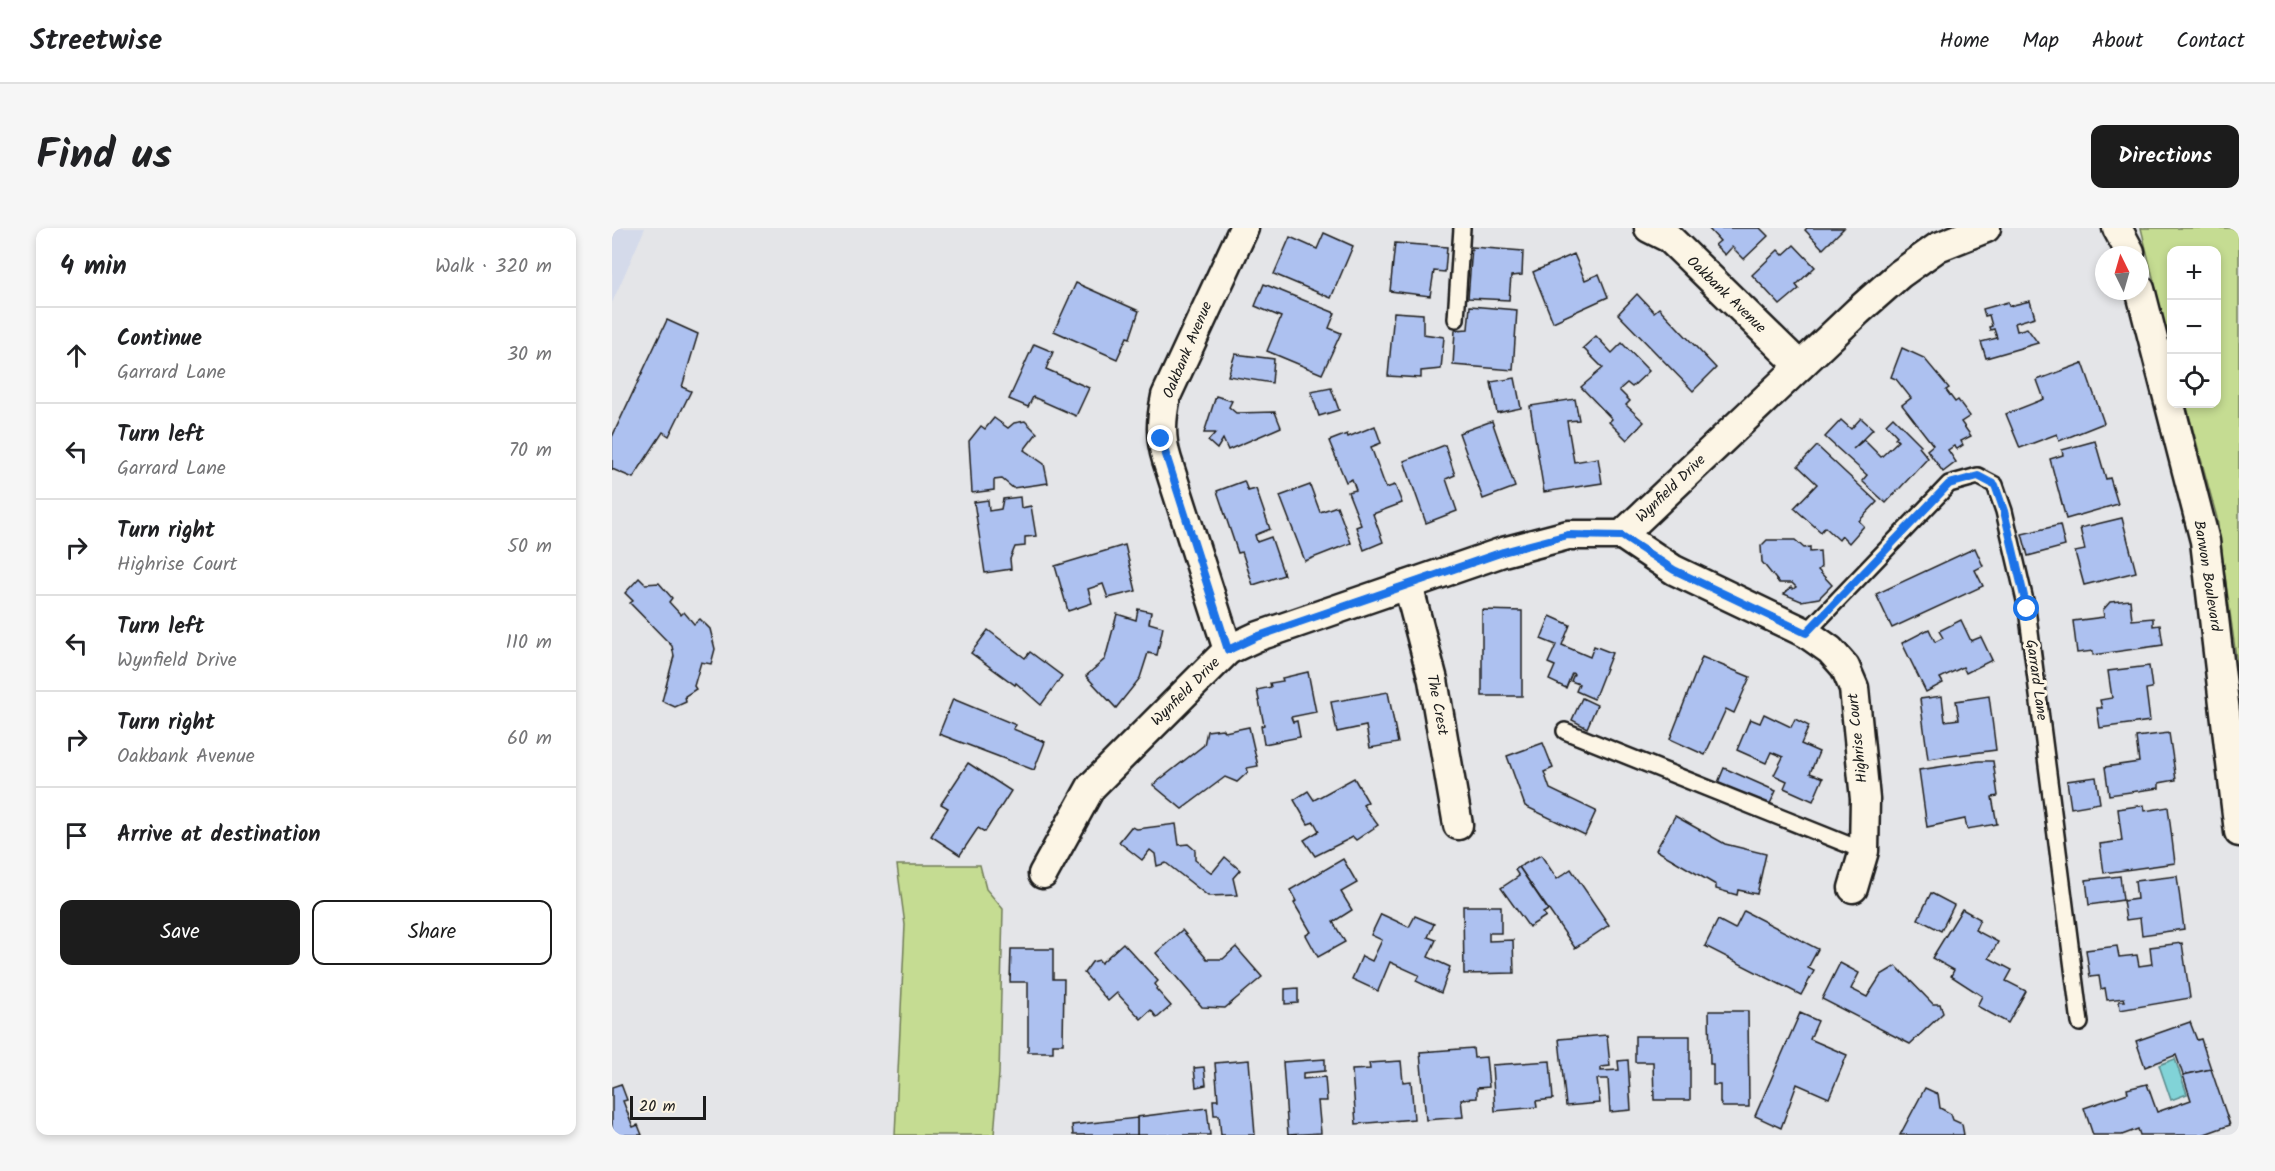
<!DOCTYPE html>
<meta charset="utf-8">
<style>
:root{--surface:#fff;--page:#f6f6f6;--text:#202124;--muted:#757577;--line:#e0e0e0;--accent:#1c1c1c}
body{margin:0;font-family:Kalam,sans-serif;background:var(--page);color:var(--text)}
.controls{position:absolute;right:18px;top:18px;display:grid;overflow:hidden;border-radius:12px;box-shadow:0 3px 9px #0003}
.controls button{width:54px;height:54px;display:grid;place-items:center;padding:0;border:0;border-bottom:2px solid var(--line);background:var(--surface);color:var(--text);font:30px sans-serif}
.compass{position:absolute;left:1483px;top:18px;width:54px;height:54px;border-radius:50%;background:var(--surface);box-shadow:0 3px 9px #0003;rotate:355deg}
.scale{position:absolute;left:18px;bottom:15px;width:76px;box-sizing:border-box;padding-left:6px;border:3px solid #1c1c1c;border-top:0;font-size:16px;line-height:21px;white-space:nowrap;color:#1c1c1c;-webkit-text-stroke:4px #fcf5e5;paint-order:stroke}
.stop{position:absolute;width:18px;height:18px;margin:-14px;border:4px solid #1a73e8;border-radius:50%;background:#fff}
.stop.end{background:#1a73e8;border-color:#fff;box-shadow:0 2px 6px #0008}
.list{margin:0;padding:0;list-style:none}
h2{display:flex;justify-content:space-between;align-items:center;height:78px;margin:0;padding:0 24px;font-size:26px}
h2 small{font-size:20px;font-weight:400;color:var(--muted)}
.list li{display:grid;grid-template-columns:39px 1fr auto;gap:18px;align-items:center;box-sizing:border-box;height:96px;padding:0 24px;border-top:2px solid var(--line)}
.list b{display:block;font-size:22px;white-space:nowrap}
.list p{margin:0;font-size:20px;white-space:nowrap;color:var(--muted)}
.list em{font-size:20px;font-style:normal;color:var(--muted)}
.actions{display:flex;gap:12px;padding:18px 24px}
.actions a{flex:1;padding:14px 0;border:2px solid var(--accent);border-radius:12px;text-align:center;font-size:21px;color:var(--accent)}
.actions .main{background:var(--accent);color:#fff}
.icon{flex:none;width:33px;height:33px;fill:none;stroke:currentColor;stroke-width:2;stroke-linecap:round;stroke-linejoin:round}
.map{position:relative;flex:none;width:1627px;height:907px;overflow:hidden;border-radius:12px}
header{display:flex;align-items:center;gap:36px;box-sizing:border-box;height:84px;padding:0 30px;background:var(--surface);border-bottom:2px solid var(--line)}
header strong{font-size:28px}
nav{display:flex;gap:33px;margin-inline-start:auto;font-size:21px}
.intro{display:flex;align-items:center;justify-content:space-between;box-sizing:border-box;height:144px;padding:0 36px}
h1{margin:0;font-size:42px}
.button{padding:15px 27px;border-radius:12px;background:var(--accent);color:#fff;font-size:21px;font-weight:700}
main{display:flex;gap:36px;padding:0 36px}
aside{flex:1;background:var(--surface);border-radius:12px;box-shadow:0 3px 9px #0003}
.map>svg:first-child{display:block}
.built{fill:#d4daea}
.green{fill:#c5dc92;stroke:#707c57;stroke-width:1.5}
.water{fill:#81d3d7;stroke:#598a8c;stroke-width:1.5}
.building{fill:#adc1f0;stroke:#1c1c1c;stroke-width:1.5}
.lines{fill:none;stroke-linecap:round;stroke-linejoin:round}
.service-casing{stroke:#1c1c1c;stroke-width:20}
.minor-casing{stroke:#1c1c1c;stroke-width:33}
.service{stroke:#fcf5e5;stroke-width:15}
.minor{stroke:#fcf5e5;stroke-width:28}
.route{stroke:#1a73e8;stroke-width:8}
.labels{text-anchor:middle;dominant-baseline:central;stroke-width:6;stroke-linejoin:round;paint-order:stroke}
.street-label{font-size:15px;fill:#1c1c1c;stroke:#fcf5e5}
</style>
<header>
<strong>Streetwise</strong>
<nav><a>Home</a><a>Map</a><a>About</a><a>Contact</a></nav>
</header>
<div class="intro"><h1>Find us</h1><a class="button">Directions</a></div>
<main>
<aside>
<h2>4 min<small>Walk · 320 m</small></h2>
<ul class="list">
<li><svg class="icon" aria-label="ahead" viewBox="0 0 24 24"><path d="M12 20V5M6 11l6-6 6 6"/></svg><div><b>Continue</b><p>Garrard Lane</p></div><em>30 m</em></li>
<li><svg class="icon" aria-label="left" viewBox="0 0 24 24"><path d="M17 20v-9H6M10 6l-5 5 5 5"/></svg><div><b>Turn left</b><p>Garrard Lane</p></div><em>70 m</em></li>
<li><svg class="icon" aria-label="right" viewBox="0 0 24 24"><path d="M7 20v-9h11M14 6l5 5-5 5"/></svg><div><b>Turn right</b><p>Highrise Court</p></div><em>50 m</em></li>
<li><svg class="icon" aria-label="left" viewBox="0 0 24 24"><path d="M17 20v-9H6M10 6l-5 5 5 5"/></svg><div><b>Turn left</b><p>Wynfield Drive</p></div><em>110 m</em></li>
<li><svg class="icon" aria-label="right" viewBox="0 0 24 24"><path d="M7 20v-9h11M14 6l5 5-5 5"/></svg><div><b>Turn right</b><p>Oakbank Avenue</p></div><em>60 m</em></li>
<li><svg class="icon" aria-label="arrive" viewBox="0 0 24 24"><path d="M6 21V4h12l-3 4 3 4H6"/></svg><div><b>Arrive at destination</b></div></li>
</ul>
<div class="actions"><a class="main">Save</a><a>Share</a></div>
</aside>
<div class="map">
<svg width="1627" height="907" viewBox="0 0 1627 907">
<rect width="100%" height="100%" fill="#e4e5e8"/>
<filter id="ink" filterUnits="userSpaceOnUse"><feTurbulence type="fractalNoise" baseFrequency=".0167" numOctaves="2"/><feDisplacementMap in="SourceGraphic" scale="12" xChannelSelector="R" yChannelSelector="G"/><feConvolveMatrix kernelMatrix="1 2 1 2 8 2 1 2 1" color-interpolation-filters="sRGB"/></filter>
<g filter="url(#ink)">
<polygon class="built" points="0,0 33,0 0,75"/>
<g class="green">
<polygon points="1529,0 1627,0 1627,450 1605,290 1574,176 1604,176 1604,22 1560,22 1559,124"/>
<polygon points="285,637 368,637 374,661 391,681 387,846 382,907 283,907 293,697"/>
</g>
<polygon class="water" points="1563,831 1575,866 1559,872 1547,837"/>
<g class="building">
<polygon points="1096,0 1148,0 1156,8 1132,31 1120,19 1113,27 1103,17 1108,13"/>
<polygon points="1195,0 1232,0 1211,21 1193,2"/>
<polygon points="712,5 741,18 719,70 662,46 678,9 705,21"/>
<polygon points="783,15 835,19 833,44 822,43 818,68 778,63"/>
<polygon points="1182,17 1203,39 1184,57 1187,61 1168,77 1140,47 1166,22 1171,27"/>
<polygon points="860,19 911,23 910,47 899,48 897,72 856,70"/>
<polygon points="962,26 973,52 987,46 996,69 941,94 921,44"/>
<polygon points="464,55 527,83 518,110 515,109 505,131 442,103"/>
<polygon points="652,56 723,85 717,100 729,105 710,146 655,123 669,89 643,78"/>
<polygon points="1025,66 1042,84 1047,80 1104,140 1081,163 1006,86"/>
<polygon points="1418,73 1423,89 1403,95 1405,103 1415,100 1426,115 1374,130 1369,114 1385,110 1382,101 1378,102 1377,99 1380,98 1377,87 1373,88 1371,81 1396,74 1397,78"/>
<polygon points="858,78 905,82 901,142 841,137 843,102 856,101"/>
<polygon points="782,84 811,86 811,106 832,109 829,141 809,143 809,150 776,148"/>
<polygon points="55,92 86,106 70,159 79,163 57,208 51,204 21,250 0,241 0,209"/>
<polygon points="984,108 1000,125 1010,115 1037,143 1020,159 1015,155 1007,162 1018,173 1014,177 1032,194 1015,212 997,194 1000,191 969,159 991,140 971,120"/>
<polygon points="422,116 441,124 434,141 477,160 464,188 421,169 416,179 397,171"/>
<polygon points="1290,120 1312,130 1337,160 1334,162 1343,174 1346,172 1358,188 1349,194 1359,208 1349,213 1351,217 1345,221 1342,218 1336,222 1344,234 1331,244 1315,222 1321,217 1290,177 1299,170 1284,151 1279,149"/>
<polygon points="623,126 662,131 660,155 616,148"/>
<polygon points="1471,135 1492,195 1447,213 1445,206 1408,220 1394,186 1432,171 1425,152"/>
<polygon points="903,150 909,180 885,185 879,154"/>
<polygon points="719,160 727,182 707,188 699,164"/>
<polygon points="604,168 620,173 617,179 624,185 663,184 669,199 616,222 611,211 605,221 596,213 603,205 592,205"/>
<polygon points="963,171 967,192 955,193 962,234 986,230 990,255 932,264 918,178"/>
<polygon points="1281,189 1309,217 1307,219 1316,230 1274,275 1250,253 1255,247 1213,209 1229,192 1239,201 1249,190 1261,201 1241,221 1252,212 1269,229 1286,213 1283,210 1285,208 1274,196"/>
<polygon points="382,190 396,200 402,195 413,193 425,205 412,222 432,236 436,255 401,260 390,251 382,252 382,262 360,265 357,213 369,198 373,201"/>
<polygon points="880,193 903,259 871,271 847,205"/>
<polygon points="763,198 769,215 759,219 774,260 783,257 790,275 761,286 771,314 752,322 744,299 749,297 736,264 744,262 740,251 734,254 717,213 735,206 736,209"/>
<polygon points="1483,213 1494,251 1498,250 1506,276 1454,291 1438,231 1451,227 1450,222"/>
<polygon points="833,217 843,247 834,251 845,283 814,295 792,233"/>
<polygon points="1205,218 1265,274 1247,293 1252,298 1237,315 1230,308 1227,312 1213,299 1209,304 1182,280 1205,256 1186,238"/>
<polygon points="632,253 636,263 644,261 658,301 643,307 645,314 659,309 672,347 641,357 630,324 626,325 605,263"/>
<polygon points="698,257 708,284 725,278 739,315 693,333 668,268"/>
<polygon points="408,269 409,280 419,278 424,308 413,309 413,318 403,319 398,331 399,341 373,345 362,274 376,272 377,283 389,281 391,271"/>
<polygon points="1510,290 1524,344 1472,357 1463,324 1473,322 1468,300"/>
<polygon points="1448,297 1453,318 1416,328 1410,306"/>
<polygon points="1155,312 1183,312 1192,320 1198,319 1198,324 1208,323 1209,339 1206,342 1220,357 1207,370 1189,373 1172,366 1179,359 1181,361 1184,359 1180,355 1167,355 1150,334 1149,318"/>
<polygon points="513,317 524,363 496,370 491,356 476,361 480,375 456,383 443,338"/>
<polygon points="1363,320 1371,338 1363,342 1371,358 1280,400 1264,366"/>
<polygon points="27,350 33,356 47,355 60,370 57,374 69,387 72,384 82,396 88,391 98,401 103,421 99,436 89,434 82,458 84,461 73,468 74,474 63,479 50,473 62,428 60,418 18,375 21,373 13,365"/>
<polygon points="1518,372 1520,392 1541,390 1541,398 1548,397 1551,417 1481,427 1481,423 1465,425 1461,393 1492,389 1491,382 1498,374"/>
<polygon points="526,381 539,384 537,395 551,399 545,427 536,425 528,450 504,480 474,448 493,431 505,386 524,392"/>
<polygon points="870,382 910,383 910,468 870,468"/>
<polygon points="938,388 958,397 950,417 978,429 982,418 1000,425 982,471 964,463 967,456 959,453 962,446 960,445 954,460 937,452 943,438 936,435 944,417 929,411"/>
<polygon points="1349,392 1359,413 1369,409 1380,432 1354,445 1351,439 1328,450 1331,455 1314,464 1290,415 1317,401 1323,414 1331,410 1327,403"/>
<polygon points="376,402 413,430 418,424 450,448 429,477 404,455 403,457 359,425"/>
<polygon points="1090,429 1138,449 1122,485 1114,481 1093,527 1058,511"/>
<polygon points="1537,438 1540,460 1534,461 1538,493 1488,500 1485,480 1490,480 1488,472 1500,470 1496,443"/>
<polygon points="696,444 704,484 679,489 681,494 685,493 688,509 652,516 649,498 652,497 645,462 659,459 658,455 671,453 670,450"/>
<polygon points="776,464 786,515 758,520 754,498 725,504 719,474"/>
<polygon points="1330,468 1333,493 1347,491 1344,473 1377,468 1384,522 1316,531 1308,471"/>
<polygon points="970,470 985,477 975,500 960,492"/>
<polygon points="341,471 404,497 401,501 433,514 422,542 327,506"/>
<polygon points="1152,486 1179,499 1183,491 1197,498 1189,516 1207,524 1198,545 1211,550 1201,573 1172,560 1175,553 1162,547 1171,529 1159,524 1154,535 1125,522 1138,491 1148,495"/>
<polygon points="637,499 646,538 635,540 636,544 625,554 613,549 570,581 541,557 592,517 595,503 610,501 613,504"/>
<polygon points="1557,505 1564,552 1547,555 1547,560 1497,567 1493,539 1527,534 1524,509"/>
<polygon points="931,515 941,540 932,544 938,561 984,583 973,607 913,578 895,528"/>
<polygon points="1367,533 1381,533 1386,568 1380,569 1385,596 1355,601 1353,591 1315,599 1307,542"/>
<polygon points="356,535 399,563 373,604 366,600 348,627 319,608 336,580 329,576"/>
<polygon points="1112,540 1164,563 1156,580 1105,557"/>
<polygon points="1484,549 1488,575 1459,580 1455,553"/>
<polygon points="742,550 756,574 751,577 766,597 744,612 741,609 703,628 692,612 707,603 702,594 696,596 682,572 696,563 702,572"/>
<polygon points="1532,577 1533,583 1556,579 1563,635 1492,645 1488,616 1510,613 1506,581"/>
<polygon points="1063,588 1113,616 1154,626 1145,666 1126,662 1125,667 1104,661 1104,657 1044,622"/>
<polygon points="564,596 567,617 576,616 583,622 583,632 600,645 613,629 628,642 621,650 625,667 596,668 554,635 545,638 543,626 538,622 530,632 507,614 519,599 525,601"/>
<polygon points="929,627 945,651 959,641 997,697 963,720 907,639"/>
<polygon points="731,631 745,655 729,664 740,682 721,694 733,714 706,729 694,707 699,704 682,675 684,673 678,662"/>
<polygon points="907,639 936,682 931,685 934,688 917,699 889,660 907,648 903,642"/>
<polygon points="1508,648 1511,672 1477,677 1474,652"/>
<polygon points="1565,648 1572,701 1530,707 1528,690 1514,692 1511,673 1525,671 1523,653"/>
<polygon points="1319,665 1342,677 1329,703 1306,691"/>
<polygon points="851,678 889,678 889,705 877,705 877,713 901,712 902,745 852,746"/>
<polygon points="1350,681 1368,691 1363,702 1386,714 1377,730 1400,742 1394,753 1414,763 1396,795 1365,778 1370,768 1339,748 1342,742 1320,730"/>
<polygon points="1132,683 1206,721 1196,740 1202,743 1189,767 1093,718 1106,692 1123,701"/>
<polygon points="769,686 797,699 803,688 822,696 816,709 824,712 816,729 838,739 829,765 804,753 807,747 778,734 766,763 740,751 750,728 760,733 770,712 759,707"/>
<polygon points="570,702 595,731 611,731 624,719 650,749 613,780 590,779 544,725"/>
<polygon points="511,715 546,753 543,756 545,759 544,761 559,778 545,790 539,782 529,791 505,765 496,773 472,745 480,734 487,732 489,735"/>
<polygon points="1570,715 1578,770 1508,782 1507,773 1513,773 1512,770 1495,772 1493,760 1489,761 1487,748 1478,749 1474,722 1505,718 1507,729 1525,727 1527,738 1540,736 1538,719"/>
<polygon points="399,721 441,721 441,751 452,751 451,816 441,816 441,824 416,824 416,754 398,754"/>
<polygon points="1228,735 1247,745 1239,761 1255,769 1269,747 1284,738 1321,776 1328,776 1331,785 1298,816 1210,771"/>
<polygon points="686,760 686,775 673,776 673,761"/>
<polygon points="1097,783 1136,783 1137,879 1110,879 1108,874 1108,857 1101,857 1101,836 1098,836"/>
<polygon points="1188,785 1206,793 1198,811 1235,827 1217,870 1185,856 1169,900 1143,888"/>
<polygon points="1578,794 1585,812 1589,811 1599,841 1571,847 1564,827 1533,839 1524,813"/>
<polygon points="995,807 998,838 989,839 989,843 1007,842 1006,833 1016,832 1019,882 998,884 996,851 985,851 988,875 954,878 947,811"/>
<polygon points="1023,808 1078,808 1078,872 1042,872 1041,834 1023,834"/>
<polygon points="861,820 862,830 874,829 877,859 865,860 865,870 849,871 851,889 814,892 808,824"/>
<polygon points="713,831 713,843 691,845 691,851 713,849 715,873 706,873 709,905 676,907 671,834"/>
<polygon points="637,832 643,907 609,907 607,887 602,887 601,872 606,872 603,835"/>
<polygon points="789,833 791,854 799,853 802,891 744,896 740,842 758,841 757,835"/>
<polygon points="938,833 941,871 924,873 925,879 883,883 880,837"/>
<polygon points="592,839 594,857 584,859 582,840"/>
<polygon points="1599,841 1618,897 1590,907 1528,907 1526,901 1510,907 1481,907 1472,880 1516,865 1515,861 1535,856 1545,884 1579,872 1571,847"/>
<polygon points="9,856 15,872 11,873 21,899 26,897 30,907 0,907 0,859"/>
<polygon points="1313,860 1326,866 1328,880 1339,886 1341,892 1350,896 1352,907 1288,907"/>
<polygon points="595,880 598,907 525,907 525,889"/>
<polygon points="525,890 525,907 461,907 460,897"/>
</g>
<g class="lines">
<g class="service-casing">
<g id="service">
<polyline points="844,91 850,0"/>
<polyline points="1194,405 1337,256 1366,248 1383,257 1392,283 1415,381 1468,795"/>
<polyline points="953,503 1252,623"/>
</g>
</g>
<g class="minor-casing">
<g id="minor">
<polyline points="1037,0 1057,10 1188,138"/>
<polyline points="1505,0 1518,24"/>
<polyline points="1528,61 1593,313 1627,604"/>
<polyline points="1010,307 1062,342 1194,405 1218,422 1233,439 1242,460 1253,571 1252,623 1241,660"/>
<polyline points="796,357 821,452 846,597"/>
<path d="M616,422l-61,-190c-7,-23 -6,-40 -1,-64l78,-168"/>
<polyline points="431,646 479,559 616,422 644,409 891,324 956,307 1010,307 1246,83 1288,46 1326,19 1374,0"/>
</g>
</g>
<use href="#service" class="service"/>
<use href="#minor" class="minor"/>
</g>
</g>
<g class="lines" filter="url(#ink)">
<polyline class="route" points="549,211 616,422 644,409 891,324 956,307 1010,308 1062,342 1194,405 1337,256 1366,248 1383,257 1392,283 1415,381"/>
</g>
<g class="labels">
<g class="street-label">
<text transform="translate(1114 67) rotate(44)">Oakbank Avenue</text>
<text transform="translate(576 122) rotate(-67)">Oakbank Avenue</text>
<text transform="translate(1059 261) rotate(-44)">Wynfield Drive</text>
<text transform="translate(1595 348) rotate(81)">Barwon Boulevard</text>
<text transform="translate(1424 452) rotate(82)">Garrard Lane</text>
<text transform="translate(574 464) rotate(-45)">Wynfield Drive</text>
<text transform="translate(825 477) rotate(79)">The Crest</text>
<text transform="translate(1246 510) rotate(-96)">Highrise Court</text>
</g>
</g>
</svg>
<div class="controls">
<button>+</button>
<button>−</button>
<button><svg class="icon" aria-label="locate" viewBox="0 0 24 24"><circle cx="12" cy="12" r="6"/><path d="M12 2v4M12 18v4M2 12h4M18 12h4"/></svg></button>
</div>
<svg class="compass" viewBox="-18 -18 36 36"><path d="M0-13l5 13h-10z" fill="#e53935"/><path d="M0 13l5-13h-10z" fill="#757577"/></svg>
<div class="scale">20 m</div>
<div class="stop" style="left:1415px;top:381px"></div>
<div class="stop end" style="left:549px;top:211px"></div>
</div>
</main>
